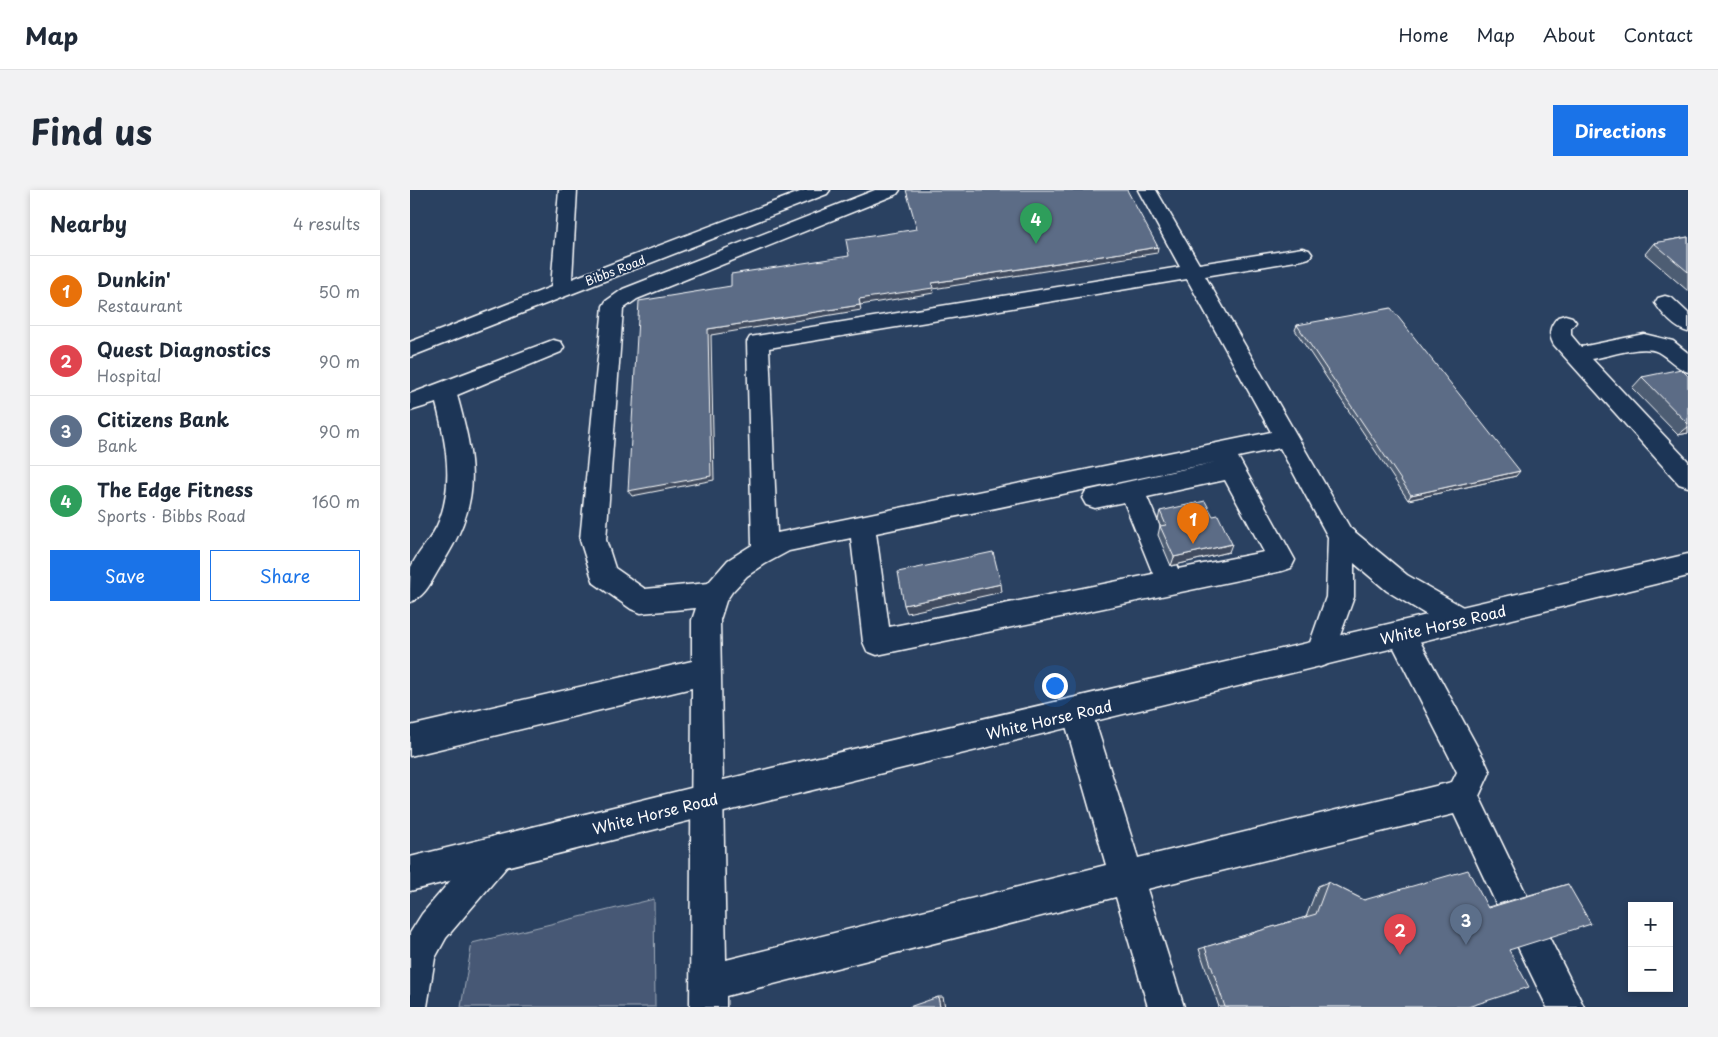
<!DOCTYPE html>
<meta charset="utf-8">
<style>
:root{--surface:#fff;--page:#f2f2f3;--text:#1f2937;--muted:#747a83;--line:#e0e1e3;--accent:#1a73e8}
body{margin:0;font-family:"Playpen Sans",sans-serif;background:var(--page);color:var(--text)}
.controls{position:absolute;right:15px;bottom:15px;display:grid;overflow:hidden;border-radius:0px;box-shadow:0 2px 8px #0003}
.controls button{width:45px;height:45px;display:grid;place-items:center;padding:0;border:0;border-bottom:1px solid var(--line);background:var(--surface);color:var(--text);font:25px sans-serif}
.you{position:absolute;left:644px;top:495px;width:18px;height:18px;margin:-12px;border:4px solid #fff;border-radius:50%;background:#1a73e8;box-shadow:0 0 0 8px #1a73e833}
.badge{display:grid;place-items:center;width:32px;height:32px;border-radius:50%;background:var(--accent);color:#fff;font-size:16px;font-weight:700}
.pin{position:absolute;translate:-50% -41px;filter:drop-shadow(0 1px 2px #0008)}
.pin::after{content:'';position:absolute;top:26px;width:18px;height:15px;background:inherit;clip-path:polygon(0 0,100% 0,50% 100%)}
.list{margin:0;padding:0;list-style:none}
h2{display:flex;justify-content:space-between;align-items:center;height:65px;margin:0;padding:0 20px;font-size:21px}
h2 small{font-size:16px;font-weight:400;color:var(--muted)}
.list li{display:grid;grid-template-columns:32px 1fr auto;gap:15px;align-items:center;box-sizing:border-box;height:70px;padding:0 20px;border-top:1px solid var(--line)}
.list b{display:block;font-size:19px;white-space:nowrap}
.list p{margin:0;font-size:16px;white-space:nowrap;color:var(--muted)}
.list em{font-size:16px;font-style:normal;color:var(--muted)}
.actions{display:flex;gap:10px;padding:15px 20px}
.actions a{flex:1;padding:11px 0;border:1px solid var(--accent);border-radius:0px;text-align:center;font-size:18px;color:var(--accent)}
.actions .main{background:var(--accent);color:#fff}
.map{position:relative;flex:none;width:1278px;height:817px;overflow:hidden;border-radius:0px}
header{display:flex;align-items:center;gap:30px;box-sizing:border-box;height:70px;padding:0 25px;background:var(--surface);border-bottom:1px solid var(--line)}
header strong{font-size:24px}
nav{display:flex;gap:28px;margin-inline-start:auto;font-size:18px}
.intro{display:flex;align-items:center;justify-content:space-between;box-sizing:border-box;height:120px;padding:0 30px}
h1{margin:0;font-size:35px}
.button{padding:12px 22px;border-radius:0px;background:var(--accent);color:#fff;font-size:18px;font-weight:700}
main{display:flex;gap:30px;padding:0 30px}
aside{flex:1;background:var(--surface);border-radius:0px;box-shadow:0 2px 8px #0003}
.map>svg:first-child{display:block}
.green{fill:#465975;stroke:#a2acba}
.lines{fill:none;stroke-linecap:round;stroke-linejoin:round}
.minor-casing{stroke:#fff;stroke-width:3}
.major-casing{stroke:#fff;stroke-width:3}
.minor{fill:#1d3557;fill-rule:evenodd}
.major{fill:#1d3557;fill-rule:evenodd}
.wall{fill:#4e5d73;stroke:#fff}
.shaded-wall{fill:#404c5e;stroke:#fff}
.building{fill:#5b6c86;stroke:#fff}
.labels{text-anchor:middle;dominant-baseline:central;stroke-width:4;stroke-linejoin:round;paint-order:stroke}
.far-street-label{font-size:12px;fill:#fff;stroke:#1d3557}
.street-label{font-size:15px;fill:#fff;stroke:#1d3557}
</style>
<header>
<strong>Map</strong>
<nav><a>Home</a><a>Map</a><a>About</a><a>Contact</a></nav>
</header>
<div class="intro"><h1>Find us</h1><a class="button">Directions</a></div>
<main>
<aside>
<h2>Nearby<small>4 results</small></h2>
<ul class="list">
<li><span class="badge" style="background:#e8710a">1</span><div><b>Dunkin'</b><p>Restaurant</p></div><em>50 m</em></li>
<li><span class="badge" style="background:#e0444e">2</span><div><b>Quest Diagnostics</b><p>Hospital</p></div><em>90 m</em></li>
<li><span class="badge" style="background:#5c6f8a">3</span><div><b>Citizens Bank</b><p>Bank</p></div><em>90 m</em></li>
<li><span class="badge" style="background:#2e9e5b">4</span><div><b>The Edge Fitness</b><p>Sports · Bibbs Road</p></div><em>160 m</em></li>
</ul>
<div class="actions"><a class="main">Save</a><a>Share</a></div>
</aside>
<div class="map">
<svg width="1278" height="817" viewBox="0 0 1278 817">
<rect width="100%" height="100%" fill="#2a4161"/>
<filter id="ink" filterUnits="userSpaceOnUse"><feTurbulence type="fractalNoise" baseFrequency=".02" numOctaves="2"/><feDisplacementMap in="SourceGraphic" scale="10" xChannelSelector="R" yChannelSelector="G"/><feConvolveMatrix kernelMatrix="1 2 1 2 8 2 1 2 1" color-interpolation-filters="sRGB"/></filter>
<g filter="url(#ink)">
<polygon class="green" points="244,709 245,817 51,817 62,753"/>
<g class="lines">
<g class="minor-casing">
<g id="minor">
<polygon points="149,0 167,0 162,89 395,0 420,0 417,4 0,167 0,152 141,97"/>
<path d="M465,0h25l-3,4 -260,105 -14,10 -17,231 9,28 30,21 63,-6 20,-23 24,-15 -5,-203 3,-5 430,-70 -42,-77h18l43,74 103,-16 7,2 3,4 -3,4 -7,2 -97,16 145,252 57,47 63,36 4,9 -4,9 -10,3 -10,-3 -63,-38 -33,-28v34l-24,66 -10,4 -10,-4 -4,-9 20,-57 2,-60 -48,-89 -42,9 57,103 -4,8 -9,3 -405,84 -10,-4 -4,-9 -12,-104 -62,13 -24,13 -18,12 -15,16 -6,9 -6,19 6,340 380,-95 -44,-153 4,-10 11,-4 11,4 4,10 46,146 314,-76 5,-10 -70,-138 4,-9 10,-4 10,4 74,136 5,11 -11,24 50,104 -5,12 -12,5 -12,-5 -46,-98 -307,75 37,118h-36l-32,-110 -390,99v11h-36l2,-319 -282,68v-30l282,-65v-41l4,-12 -55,5 -10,-4 -37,-26 -3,-8 -11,-35 23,-234 3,-5 17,-12zM777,89l84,153 -494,101 -8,-185zM806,272l-130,29 -4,7 4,7 9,3 29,-6 29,72 -264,53 -13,-94zM815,290l39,72 -86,17 -31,-72z"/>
<path d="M1255,106l7,2 16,15v19c-13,-3 -26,-18 -33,-29l3,-5z"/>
<path d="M1155,125l7,2 4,5 -5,6v7l10,12 63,-13 29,7 15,12v19c-12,-4 -19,-14 -30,-20 -15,-8 -48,4 -66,7l96,102v26l-9,-3 -125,-139c-6,-11 -5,-18 4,-28z"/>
<path d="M143,150l8,2 3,5 -3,5 -104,43c20,73 25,108 -18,174 -8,13 -14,28 -29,33 0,-10 0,-26 1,-35 7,-16 22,-29 28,-46 15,-38 7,-80 -3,-118l-26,8v-17z"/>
<polygon points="87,645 99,650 104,662 99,674 36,748 25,768 17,817 0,817 0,743 12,724 75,650"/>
<polygon points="1122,731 1134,737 1174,817 1137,817 1104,749 1110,737"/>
</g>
</g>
<g class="major-casing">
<polygon id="major" points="1278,364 1278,386 362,610 0,701 0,667 362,578"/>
</g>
<use href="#minor" class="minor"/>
<use href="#major" class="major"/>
</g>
<g class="wall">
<polygon points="1278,47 1278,101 1235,64 1244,53"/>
<polygon points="887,135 1106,286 998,310 885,140"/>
<polygon points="1278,186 1278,243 1268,245 1222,198 1232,187"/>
<polygon points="750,321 819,362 761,376 748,345 750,336 748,330"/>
<polygon points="918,692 954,710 1078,717 1140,699 1158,694 1099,760 1058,817 809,817 789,759 896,727 908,696"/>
</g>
<g class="shaded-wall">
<polygon points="748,57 747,63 523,99 524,103 450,115 449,109 522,93"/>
<polygon points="450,115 451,120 301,145 304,290 222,306 218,301 298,139"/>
<polygon points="1278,237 1278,243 1268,245"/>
<polygon points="1110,281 1106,286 998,310 1001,305"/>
<polygon points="822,354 819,362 761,376 764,367"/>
<polygon points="591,394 592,402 497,423 494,415"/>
<polygon points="528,807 533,807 535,817 530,817"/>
</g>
<g class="building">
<polygon points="496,0 717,0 748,57 522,93 523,98 449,109 450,115 298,139 301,286 218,301 229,111 321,96 321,84 439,66 436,50 507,39"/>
<polygon points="1278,47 1278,82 1244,53"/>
<polygon points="981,118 1110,281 1001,305 887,135"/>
<polygon points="1271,179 1278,186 1278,234 1232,187"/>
<polygon points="795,311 803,326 808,325 822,354 764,367 750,336 756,335 750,321"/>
<polygon points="583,362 591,394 494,415 488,382"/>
<polygon points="1058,680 1078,718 1158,694 1181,734 1099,760 1119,797 1058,817 815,817 795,757 906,724 918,692 954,710"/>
<polygon points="528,807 530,817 499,817"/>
</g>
</g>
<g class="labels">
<g class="far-street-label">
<text transform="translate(205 80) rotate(-21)">Bibbs Road</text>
</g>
<g class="street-label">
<text transform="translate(1033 434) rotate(-13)">White Horse Road</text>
<text transform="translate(639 529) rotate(-13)">White Horse Road</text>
<text transform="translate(245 623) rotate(-14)">White Horse Road</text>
</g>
</g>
</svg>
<div class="controls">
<button>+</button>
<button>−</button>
</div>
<div class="you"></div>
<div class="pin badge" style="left:783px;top:354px;background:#e8710a">1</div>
<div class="pin badge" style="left:990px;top:765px;background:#e0444e">2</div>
<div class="pin badge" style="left:1056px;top:755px;background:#5c6f8a">3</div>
<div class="pin badge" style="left:626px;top:54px;background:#2e9e5b">4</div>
</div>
</main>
